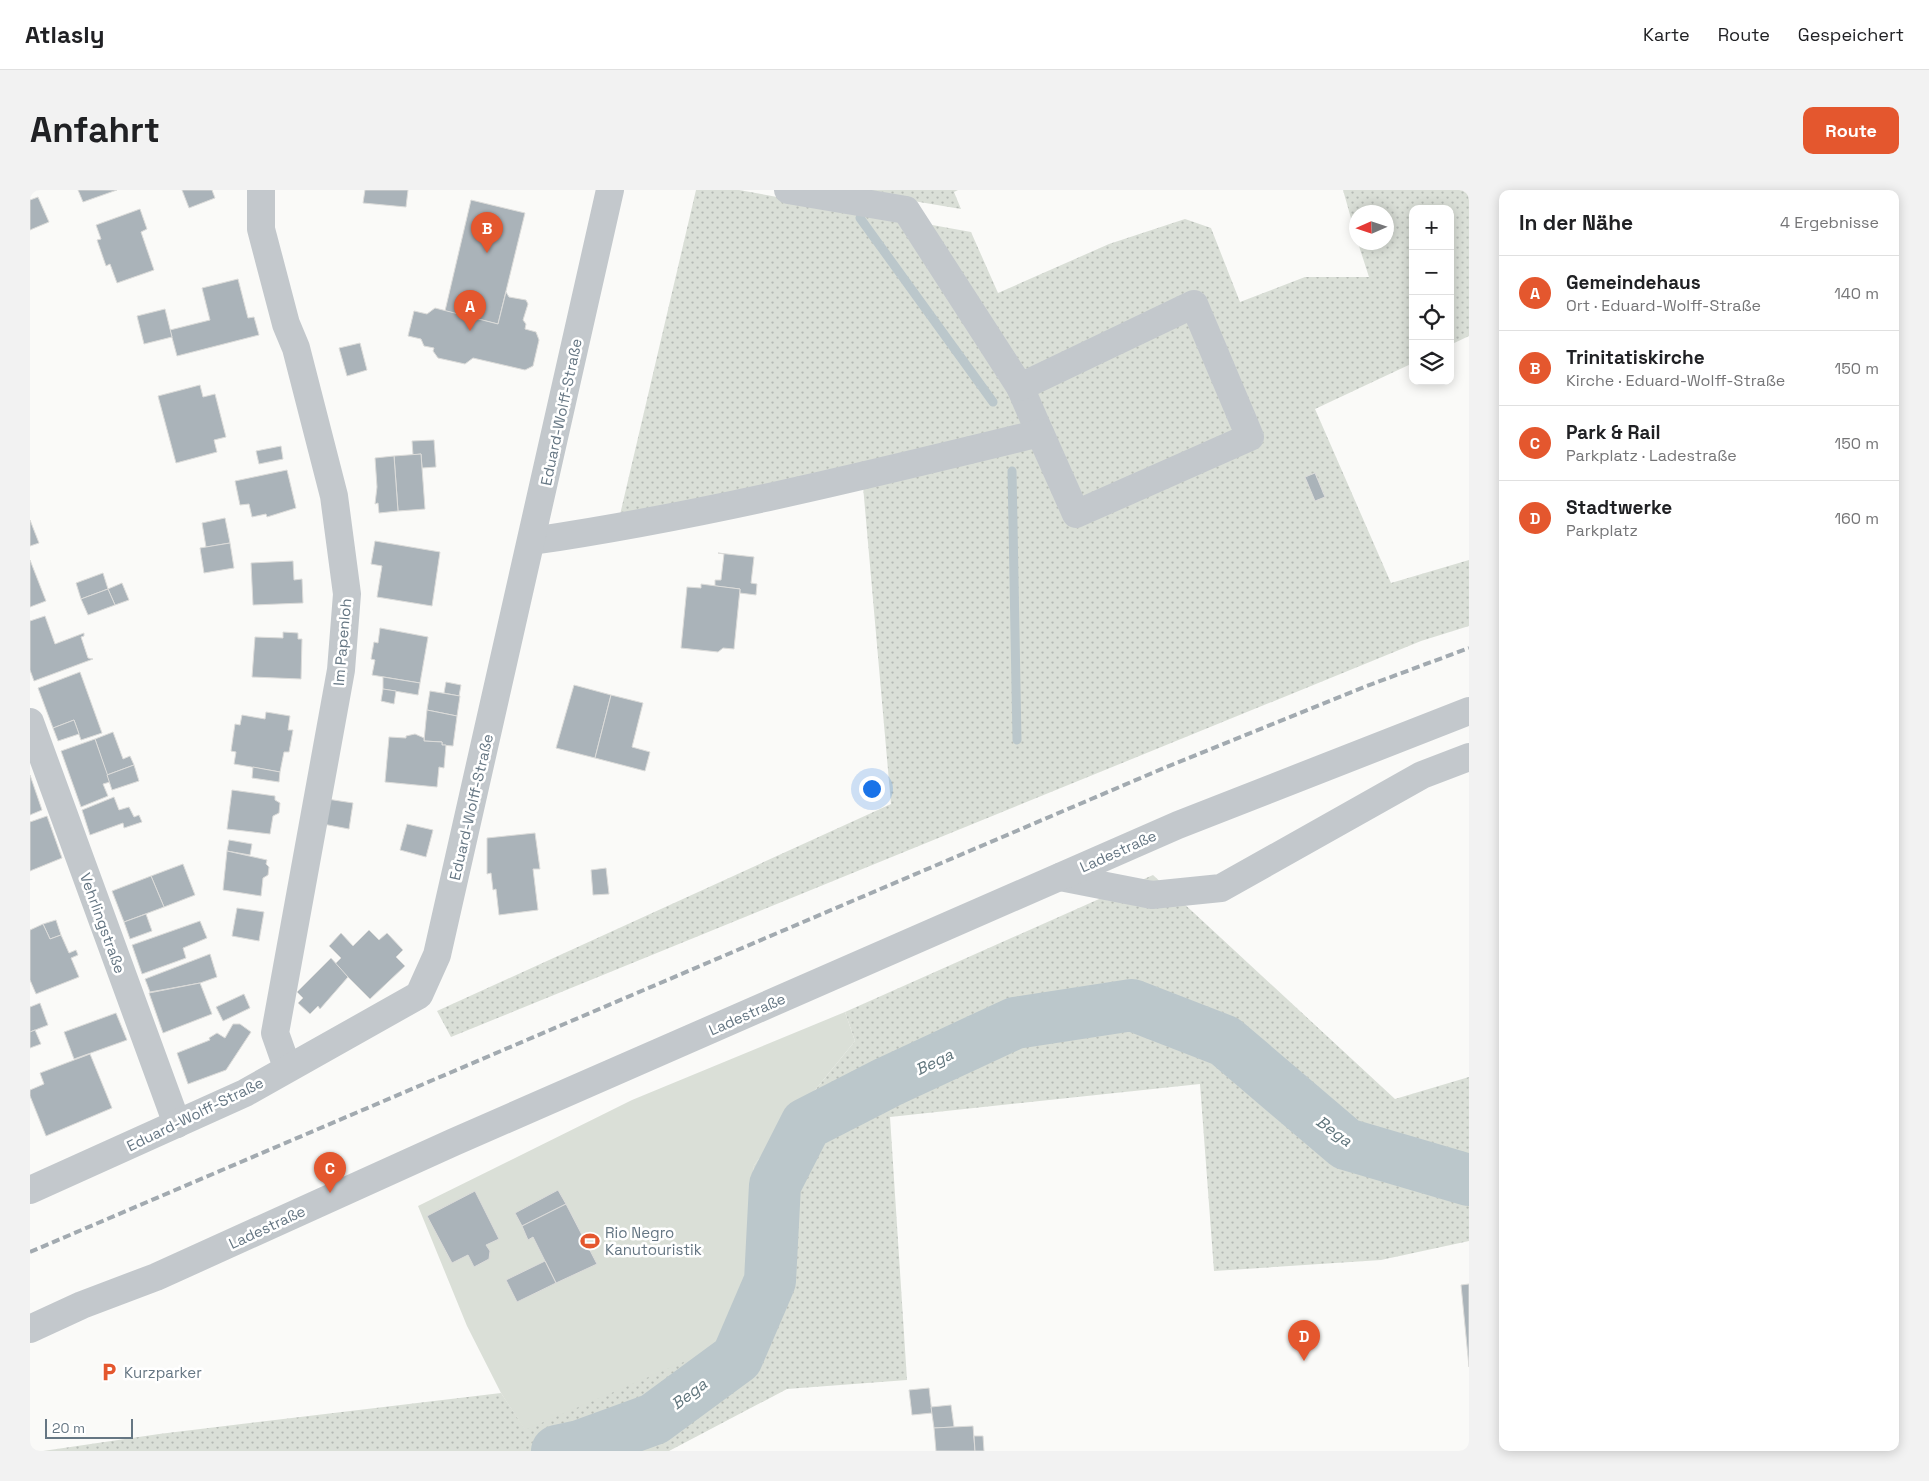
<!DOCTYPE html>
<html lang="de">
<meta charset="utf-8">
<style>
:root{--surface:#fff;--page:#f2f2f2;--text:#202124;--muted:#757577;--line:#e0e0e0;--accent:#e4572e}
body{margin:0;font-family:"Space Grotesk",sans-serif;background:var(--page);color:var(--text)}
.controls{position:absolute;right:15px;top:15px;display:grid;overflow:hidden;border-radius:10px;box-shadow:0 2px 12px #0003}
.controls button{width:45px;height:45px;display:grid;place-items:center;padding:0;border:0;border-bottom:1px solid var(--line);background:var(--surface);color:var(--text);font:25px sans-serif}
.compass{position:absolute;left:1319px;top:15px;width:45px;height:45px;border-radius:50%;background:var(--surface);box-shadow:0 2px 12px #0003;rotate:267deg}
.scale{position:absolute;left:15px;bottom:12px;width:88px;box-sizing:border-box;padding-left:5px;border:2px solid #657683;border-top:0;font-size:14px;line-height:18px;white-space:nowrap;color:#657683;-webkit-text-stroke:4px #fff;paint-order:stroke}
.you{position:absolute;left:841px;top:598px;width:18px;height:18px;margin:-12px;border:4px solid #fff;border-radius:50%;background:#1a73e8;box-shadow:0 0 0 8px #1a73e833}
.badge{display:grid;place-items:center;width:32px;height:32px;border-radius:50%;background:var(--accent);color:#fff;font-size:16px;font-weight:700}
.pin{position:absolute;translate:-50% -41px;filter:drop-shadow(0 1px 2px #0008)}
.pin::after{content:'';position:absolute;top:26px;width:18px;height:15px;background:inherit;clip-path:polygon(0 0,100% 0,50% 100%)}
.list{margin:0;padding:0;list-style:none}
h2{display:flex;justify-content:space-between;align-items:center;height:65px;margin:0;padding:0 20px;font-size:21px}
h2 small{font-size:16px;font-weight:400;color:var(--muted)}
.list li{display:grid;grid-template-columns:32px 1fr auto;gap:15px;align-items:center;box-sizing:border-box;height:75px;padding:0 20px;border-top:1px solid var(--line)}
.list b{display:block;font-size:19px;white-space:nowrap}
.list p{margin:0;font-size:16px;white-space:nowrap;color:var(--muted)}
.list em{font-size:16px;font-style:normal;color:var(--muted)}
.icon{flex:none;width:28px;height:28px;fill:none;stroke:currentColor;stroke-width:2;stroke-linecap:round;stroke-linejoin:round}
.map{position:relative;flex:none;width:1439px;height:1261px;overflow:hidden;border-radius:10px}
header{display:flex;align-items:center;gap:30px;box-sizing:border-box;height:70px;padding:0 25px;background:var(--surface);border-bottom:1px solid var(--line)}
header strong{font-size:24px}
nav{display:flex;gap:28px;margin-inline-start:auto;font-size:18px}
.intro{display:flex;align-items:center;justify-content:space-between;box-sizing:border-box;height:120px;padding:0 30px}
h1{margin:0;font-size:35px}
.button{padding:12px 22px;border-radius:10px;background:var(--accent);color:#fff;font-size:18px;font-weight:700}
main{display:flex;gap:30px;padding:0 30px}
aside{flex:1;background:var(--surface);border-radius:10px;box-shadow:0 2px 12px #0003}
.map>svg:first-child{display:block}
.grass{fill:url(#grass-dots)}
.park{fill:#dadfd7}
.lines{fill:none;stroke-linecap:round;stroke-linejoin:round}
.stream{stroke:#bbc7cb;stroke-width:9}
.river{stroke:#bbc7cb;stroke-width:52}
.building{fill:#aab3b9;stroke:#dcdcda}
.minor{stroke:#c3c8cc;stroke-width:28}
.rail{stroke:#a2aab0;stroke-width:4;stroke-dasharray:8 4;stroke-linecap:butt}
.labels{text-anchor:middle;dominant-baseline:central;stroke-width:5;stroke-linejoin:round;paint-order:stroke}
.street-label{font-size:15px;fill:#657683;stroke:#fff}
.poi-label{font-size:15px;fill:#657683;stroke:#fff;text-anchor:start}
.water-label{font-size:16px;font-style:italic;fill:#60757c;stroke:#fff}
</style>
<header>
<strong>Atlasly</strong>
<nav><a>Karte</a><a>Route</a><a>Gespeichert</a></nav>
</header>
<div class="intro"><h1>Anfahrt</h1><a class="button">Route</a></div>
<main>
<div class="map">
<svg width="1439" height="1261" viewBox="0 0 1439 1261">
<defs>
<pattern id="grass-dots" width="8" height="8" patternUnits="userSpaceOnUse" patternTransform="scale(1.25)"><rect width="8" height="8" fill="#dadfd7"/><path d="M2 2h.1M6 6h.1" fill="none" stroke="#b4b9b4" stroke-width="1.8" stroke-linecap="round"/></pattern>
</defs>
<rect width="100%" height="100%" fill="#fafaf8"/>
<g class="grass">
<polygon points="666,0 709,0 941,42 968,103 1079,54 1155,29 1181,38 1210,112 1275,87 1339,87 1328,53 1356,52 1356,22 1326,22 1326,46 1313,0 1439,0 1439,146 1420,155 1420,19 1383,19 1383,173 1285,219 1361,393 1439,370 1439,436 1391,451 421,847 407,821 861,614 833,296 589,329"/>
<polygon points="818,0 928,0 924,2 931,19"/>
<polygon points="1123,685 1365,909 1439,887 1439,1051 1351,1070 1184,1081 1170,894 860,927 877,1190 757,1199 639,1261 13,1261 129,1244 471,1203 495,1239 716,1085 724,975 825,851 815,822"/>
</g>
<polygon class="park" points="815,822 825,851 724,975 716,1085 684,1159 495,1240 471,1203 437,1136 388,1016 602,910"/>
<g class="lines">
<g class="stream">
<polyline points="830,28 963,212"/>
<polyline points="982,281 987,550"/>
</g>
<polyline class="river" points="527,1261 550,1256 624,1229 707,1168 740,1091 745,995 776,934 858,892 985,833 1102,815 1195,851 1316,954 1439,990"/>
</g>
<g class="building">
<polygon points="48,0 87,0 53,12"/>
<polygon points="152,0 182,0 185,8 159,18"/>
<polygon points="335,0 378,0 376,17 333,13"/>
<polygon points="8,7 19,32 0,40 0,10"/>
<polygon points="441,10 495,23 468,134 415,121"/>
<polygon points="110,19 117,39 111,42 124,80 87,93 80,74 76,76 67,50 71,49 66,35"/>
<polygon points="208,89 218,128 224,127 229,145 147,166 140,140 180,130 172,98"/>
<polygon points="476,102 479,107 496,110 498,114 493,130 496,134 495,139 506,142 509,150 503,176 495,180 443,168 435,174 408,168 403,161 404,158 394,156 391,149 378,146 384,121 397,124 405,118 468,134"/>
<polygon points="135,119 142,147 114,154 107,126"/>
<polygon points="330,153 337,180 317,186 309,158"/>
<polygon points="170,195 173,207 185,204 196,247 184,250 187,262 146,273 128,206"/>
<polygon points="404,250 406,277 392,278 391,264 383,265 382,251"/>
<polygon points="251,256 253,269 229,274 226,261"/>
<polygon points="391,264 395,319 368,321 364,266"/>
<polygon points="364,266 368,321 349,323 348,313 345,314 347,297 345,268"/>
<polygon points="257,280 266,318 237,327 236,324 222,327 219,314 210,315 205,291"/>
<polygon points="1285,283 1295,307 1285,311 1275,287"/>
<polygon points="195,328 200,353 176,357 172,333"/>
<polygon points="0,330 9,353 0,356"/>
<polygon points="345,351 410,362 402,416 347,407 352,376 341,374"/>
<polygon points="200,353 204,378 174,383 170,358"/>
<polygon points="688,363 724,367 721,393 727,394 726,405 710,403 710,399 685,396 685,390 691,390 694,364"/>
<polygon points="0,370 16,411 0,417"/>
<polygon points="263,371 264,390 272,389 273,413 223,415 221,373"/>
<polygon points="73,383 78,399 51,409 46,393"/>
<polygon points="92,393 99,410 85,415 78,399"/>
<polygon points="671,394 710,399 704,459 693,458 688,462 651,458 657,397 671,398"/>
<polygon points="78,399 85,415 58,425 51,409"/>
<polygon points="15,426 25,454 54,443 54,446 51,447 58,468 63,469 4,491 0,480 0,431"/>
<polygon points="350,438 398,447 390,493 342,485 345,470 341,469 344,452 348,453"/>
<polygon points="253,442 268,443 268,449 272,449 271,489 222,487 225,447 253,448"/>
<polygon points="50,482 72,543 51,550 44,530 23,538 8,498"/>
<polygon points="353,487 390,493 388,505 353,499"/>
<polygon points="416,492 431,495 429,506 414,503"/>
<polygon points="544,495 581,505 565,568 526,558"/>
<polygon points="353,499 366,501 364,514 351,511"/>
<polygon points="400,501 430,506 427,526 397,520"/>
<polygon points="581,505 613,513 602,557 620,562 615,581 565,568"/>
<polygon points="397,520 427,526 423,556 412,555 412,552 394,551"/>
<polygon points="236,522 260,526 258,540 263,540 259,562 254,562 250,582 204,574 206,562 201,561 205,534 210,535 212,525 235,529"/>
<polygon points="44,530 49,544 28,551 23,538"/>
<polygon points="83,542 93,569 100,566 104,575 77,585 65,549"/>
<polygon points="385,544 394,548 394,551 412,552 412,555 416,555 414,578 409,577 407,597 355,592 359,547 376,548 376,546"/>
<polygon points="65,549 80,592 73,594 78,606 51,617 31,561"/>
<polygon points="104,575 109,591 82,600 77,585"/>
<polygon points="223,577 250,582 249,592 222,588"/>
<polygon points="0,585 12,620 0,625"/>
<polygon points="202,600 245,606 245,610 250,613 249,623 243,626 240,644 197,639"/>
<polygon points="84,607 89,620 99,617 104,627 109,625 112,632 94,638 93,633 60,645 52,620"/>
<polygon points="297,609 323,613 319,639 293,634"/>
<polygon points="17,626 32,668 0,681 0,632"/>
<polygon points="377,634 403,640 396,667 370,660"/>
<polygon points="505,643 510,679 503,679 508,720 469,725 466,699 463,700 461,683 457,684 457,648"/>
<polygon points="199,650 222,654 220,665 197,661"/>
<polygon points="197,661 237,670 236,674 239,677 238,685 233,688 231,706 193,700"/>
<polygon points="153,674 165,705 134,717 121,686"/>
<polygon points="576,678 579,704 563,705 561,680"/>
<polygon points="121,686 134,717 94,732 82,701"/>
<polygon points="207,718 234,722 229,751 202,746"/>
<polygon points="116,724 122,741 100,749 94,732"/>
<polygon points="26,730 31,745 20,749 13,734"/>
<polygon points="170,731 177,748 153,758 156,768 112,784 102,755"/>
<polygon points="13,734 20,749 31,745 39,763 46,760 48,765 41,768 49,787 6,804 0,790 0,740"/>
<polygon points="339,740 349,750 357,743 373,760 366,767 375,776 340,809 305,774 311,768 299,756 311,743 323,756"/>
<polygon points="180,764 187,787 170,793 120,802 115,789"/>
<polygon points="301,768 318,787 290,819 288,816 280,824 268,813 273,808 267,802"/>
<polygon points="170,793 182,824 133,843 119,803"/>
<polygon points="214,804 220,818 193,831 186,817"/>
<polygon points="10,813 18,835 0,842 0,817"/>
<polygon points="86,823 97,850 44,869 34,842"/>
<polygon points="203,834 210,834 221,842 196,880 158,894 147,863 180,850 179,848 187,843 195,848"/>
<polygon points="5,840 11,854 0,858 0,842"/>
<polygon points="60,864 82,918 16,946 0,906 0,900 14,894 10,883"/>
<polygon points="528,1000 536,1014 492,1036 485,1023"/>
<polygon points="445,1001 469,1049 456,1055 460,1061 459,1069 444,1077 438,1065 422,1073 397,1026"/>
<polygon points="536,1014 567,1074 526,1093 503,1047 498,1050 492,1036"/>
<polygon points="515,1071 526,1093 487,1112 476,1090"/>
<polygon points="1439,1094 1439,1177 1431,1095"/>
<polygon points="899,1198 902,1223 882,1225 879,1200"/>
<polygon points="921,1215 924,1237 904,1238 901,1217"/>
<polygon points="943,1236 945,1261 906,1261 904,1238"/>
<polygon points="944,1246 953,1246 954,1261 945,1261"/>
</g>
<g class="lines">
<g class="minor">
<polyline points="231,0 231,39 256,134 266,158 304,306 317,404 311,480 245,843 257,877"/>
<polyline points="990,197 1010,243"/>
<path d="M502,351c171,-25 340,-67 508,-108l36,81 174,-77 -56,-133 -174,83 -114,-177 -118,-20"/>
<polyline points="0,532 147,934"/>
<polyline points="1030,687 1122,705 1191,698 1392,585 1439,567"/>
<polyline points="0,1000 215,903 389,805 407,765 580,0"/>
<polyline points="0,1139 52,1115 126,1087 424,952 1148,635 1439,521"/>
</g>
<polyline class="rail" points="0,1062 1134,578 1334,497 1439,458"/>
</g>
<defs>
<g id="stadium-bare" transform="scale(1.5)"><path d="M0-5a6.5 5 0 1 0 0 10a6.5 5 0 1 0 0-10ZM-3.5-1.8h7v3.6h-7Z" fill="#e4572e" stroke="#fff" stroke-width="2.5" paint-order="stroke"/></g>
<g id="parking-bare" transform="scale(1.5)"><path d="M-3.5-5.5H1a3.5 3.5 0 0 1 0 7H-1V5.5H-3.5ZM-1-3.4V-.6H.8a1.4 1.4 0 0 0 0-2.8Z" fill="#e4572e" stroke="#fff" stroke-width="2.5" paint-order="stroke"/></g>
</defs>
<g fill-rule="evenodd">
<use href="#stadium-bare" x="560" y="1051"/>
<use href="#parking-bare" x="79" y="1182"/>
</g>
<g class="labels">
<g class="street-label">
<text transform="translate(531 222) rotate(-78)">Eduard-Wolff-Straße</text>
<text transform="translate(312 452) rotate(-85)">Im Papenloh</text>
<text transform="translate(441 617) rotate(-77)">Eduard-Wolff-Straße</text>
<text transform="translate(1088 661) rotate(-24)">Ladestraße</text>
<text transform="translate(73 733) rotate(70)">Vehrlingstraße</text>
<text transform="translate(717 824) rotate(-24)">Ladestraße</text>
<text transform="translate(165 924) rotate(-26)">Eduard-Wolff-Straße</text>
<text transform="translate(237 1037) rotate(-25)">Ladestraße</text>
</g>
<g class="poi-label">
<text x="575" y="1042">Rio Negro<tspan x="575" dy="17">Kanutouristik</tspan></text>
<text x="94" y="1182">Kurzparker</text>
</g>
<g class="water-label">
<text transform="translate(904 872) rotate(-26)">Bega</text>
<text transform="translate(1304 941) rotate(36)">Bega</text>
<text transform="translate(659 1204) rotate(-37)">Bega</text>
</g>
</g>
</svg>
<div class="controls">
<button>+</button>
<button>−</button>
<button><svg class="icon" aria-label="locate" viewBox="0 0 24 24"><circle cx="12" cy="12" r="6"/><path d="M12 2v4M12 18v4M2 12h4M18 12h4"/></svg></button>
<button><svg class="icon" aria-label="layers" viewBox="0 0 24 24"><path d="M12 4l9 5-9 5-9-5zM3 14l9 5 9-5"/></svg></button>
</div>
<svg class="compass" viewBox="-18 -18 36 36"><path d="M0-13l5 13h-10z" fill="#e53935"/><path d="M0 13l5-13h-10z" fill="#757577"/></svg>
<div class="scale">20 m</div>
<div class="you"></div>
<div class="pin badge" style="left:440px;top:141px">A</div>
<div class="pin badge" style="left:457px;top:63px">B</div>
<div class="pin badge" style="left:300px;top:1003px">C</div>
<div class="pin badge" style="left:1274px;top:1171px">D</div>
</div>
<aside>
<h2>In der Nähe<small>4 Ergebnisse</small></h2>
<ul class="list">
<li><span class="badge">A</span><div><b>Gemeindehaus</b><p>Ort · Eduard-Wolff-Straße</p></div><em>140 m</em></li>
<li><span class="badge">B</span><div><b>Trinitatiskirche</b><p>Kirche · Eduard-Wolff-Straße</p></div><em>150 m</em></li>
<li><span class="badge">C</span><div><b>Park &amp; Rail</b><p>Parkplatz · Ladestraße</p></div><em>150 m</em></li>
<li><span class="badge">D</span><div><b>Stadtwerke</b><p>Parkplatz</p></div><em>160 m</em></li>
</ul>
</aside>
</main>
